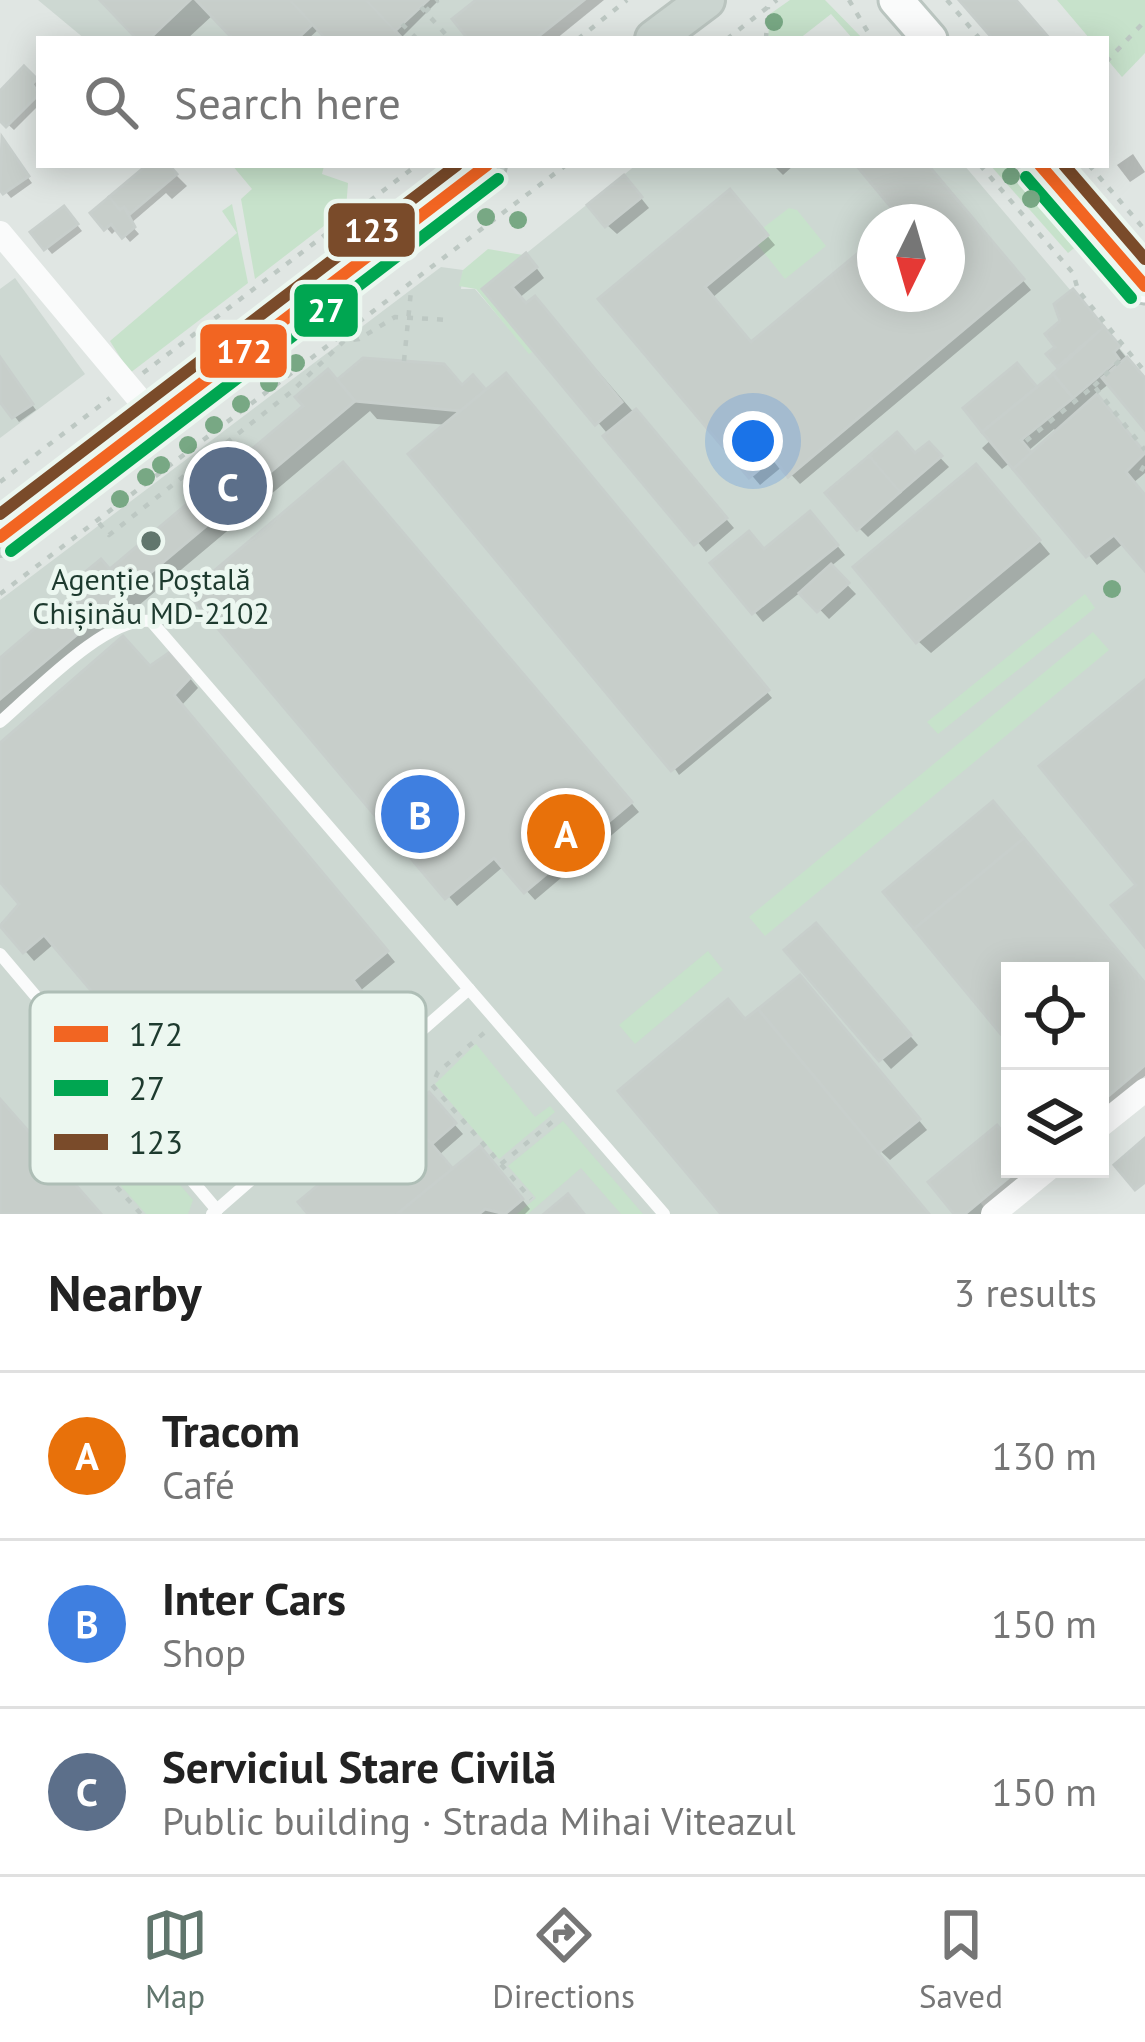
<!DOCTYPE html>
<meta charset="utf-8">
<style>
:root{--surface:#fff;--page:#f6f6f6;--text:#222;--muted:#767676;--line:#e0e0e0;--accent:#61766d}
body{margin:0;font-family:"PT Sans",sans-serif;background:var(--page);color:var(--text)}
.controls{position:absolute;right:36px;bottom:36px;display:grid;overflow:hidden;border-radius:0px;box-shadow:0 6px 30px #0003}
.controls button{width:108px;height:108px;display:grid;place-items:center;padding:0;border:0;border-bottom:3px solid var(--line);background:var(--surface);color:var(--text);font:60px sans-serif}
.compass{position:absolute;left:857px;top:204px;width:108px;height:108px;border-radius:50%;background:var(--surface);box-shadow:0 6px 30px #0003;rotate:185deg}
.you{position:absolute;left:753px;top:441px;width:42px;height:42px;margin:-30px;border:9px solid #fff;border-radius:50%;background:#1a73e8;box-shadow:0 0 0 18px #1a73e833}
.badge{display:grid;place-items:center;width:78px;height:78px;border-radius:50%;background:var(--accent);color:#fff;font-size:39px;font-weight:700}
.pin{position:absolute;translate:-50% -50%;border:6px solid #fff;box-shadow:0 3px 12px #0006}
.list{margin:0;padding:0;list-style:none}
h2{display:flex;justify-content:space-between;align-items:center;height:156px;margin:0;padding:0 48px;font-size:51px}
h2 small{font-size:39px;font-weight:400;color:var(--muted)}
.list li{display:grid;grid-template-columns:78px 1fr auto;gap:36px;align-items:center;box-sizing:border-box;height:168px;padding:0 48px;border-top:3px solid var(--line)}
.list b{display:block;font-size:45px;white-space:nowrap}
.list p{margin:0;font-size:39px;white-space:nowrap;color:var(--muted)}
.list em{font-size:39px;font-style:normal;color:var(--muted)}
.icon{flex:none;width:66px;height:66px;fill:none;stroke:currentColor;stroke-width:2;stroke-linecap:round;stroke-linejoin:round}
.map{position:relative;flex:none;width:1145px;height:1214px;overflow:hidden}
.search{position:absolute;background:var(--surface);box-shadow:0 6px 30px #0003;left:36px;right:36px;top:36px;height:132px;display:flex;align-items:center;gap:30px;box-sizing:border-box;padding:0 42px;border-radius:0px;color:var(--muted);font-size:45px}
.sheet{height:660px;background:var(--surface)}
nav{display:flex;justify-content:space-around;align-items:center;box-sizing:border-box;height:168px;border-top:3px solid var(--line);background:var(--surface);font-size:33px;color:var(--muted)}
nav a{display:grid;justify-items:center;gap:6px}
nav .on{color:var(--accent)}
.map>svg:first-child{display:block}
.built{fill:#cdd8d2;fill-rule:evenodd}
.green{fill:#c7e2cb}
.shadow{fill:#0003;fill-rule:evenodd}
.building{fill:#c7ceca;stroke:#c8cfcc;stroke-width:3}
.lines{fill:none;stroke-linecap:round;stroke-linejoin:round}
.secondary-casing{stroke:#bbc6c1;stroke-width:39}
.primary-casing{stroke:#bac4bf;stroke-width:42}
.path{stroke:#bdc8c3;stroke-width:4.5;stroke-dasharray:6 9;stroke-linecap:butt}
.lane{stroke:#fafbfb;stroke-width:12}
.street{stroke:#fafbfb;stroke-width:24}
.secondary{stroke:#fafbfb;stroke-width:33}
.primary{stroke:#cbd5d0;stroke-width:36}
.path-bridge{stroke:#bdc8c3;stroke-width:4.5;stroke-dasharray:6 9;stroke-linecap:butt}
.bus-1-casing{stroke:#ecf7f0;stroke-width:21}
.bus-2-casing{stroke:#ecf7f0;stroke-width:21}
.bus-3-casing{stroke:#ecf7f0;stroke-width:21}
.bus-1{stroke:#f26522;stroke-width:12}
.bus-2{stroke:#00a651;stroke-width:12}
.bus-3{stroke:#7a4b2a;stroke-width:12}
.tree{fill:#78a884}
.poi-dot{fill:#61766d;stroke:#ecf7f0;stroke-width:4.5}
.labels{text-anchor:middle;dominant-baseline:central;stroke-width:10;stroke-linejoin:round;paint-order:stroke}
.poi-label{font-size:30px;fill:#1d3a2e;stroke:#ecf7f0}
.key{fill:#ecf7f0;stroke:#aebeb6;stroke-width:3}
.key-label{font-size:33px;fill:#1d3a2e}
.line-badge{stroke:#ecf7f0;stroke-width:4.5}
.badge-label{font-size:33px;text-anchor:middle;font-weight:bold;fill:#fff}
</style>
<div class="map">
<svg width="1145" height="1214" viewBox="0 0 1145 1214">
<rect width="100%" height="100%" fill="#e0e6e3"/>
<g class="built">
<polygon points="38,0 584,0 535,39 85,39"/>
<path d="M636,165h328l181,213v687l-45,38v-132h-90v198h9l-39,33 9,12h-989v-614l441,-333 22,3 -2,19h14l55,64 -48,-64zM875,222h72v72h-72z"/>
<polygon points="15,278 85,374 0,438 0,289"/>
</g>
<g class="green">
<polygon points="790,0 825,0 863,39 853,39 831,14 799,39 768,39 770,14"/>
<polygon points="1057,0 1145,0 1145,53 1122,77 1106,58 1106,39 1090,39"/>
<polygon points="232,165 332,165 324,166 322,174 348,183 346,209 255,279 241,199 252,189"/>
<polygon points="990,165 1011,165 1078,245 1068,253"/>
<polygon points="232,204 248,283 130,373 110,341 237,233 222,211"/>
<polygon points="789,208 797,210 826,246 785,279 757,244 767,235 763,228"/>
<polygon points="488,249 523,255 483,289 534,351 529,354 476,289 459,286 463,270"/>
<polygon points="1085,594 1095,608 938,734 927,722"/>
<polygon points="1093,632 1109,650 765,936 749,917"/>
<polygon points="708,951 723,970 635,1044 619,1025"/>
<polygon points="476,1044 535,1117 550,1106 555,1112 499,1159 435,1084"/>
<polygon points="563,1121 643,1214 621,1214 581,1168 528,1214 517,1214 536,1198 508,1166"/>
<polygon points="134,1143 144,1143 193,1200 188,1214 146,1214 105,1168"/>
</g>
<g class="shadow">
<polygon points="104,0 439,0 400,39 331,39 320,28 308,39 238,39 214,14 187,39 141,39"/>
<polygon points="480,0 604,0 556,39 472,39"/>
<polygon points="24,70 39,85 39,105 14,130 0,117 0,95"/>
<polygon points="1,141 32,183 11,198 0,185"/>
<polygon points="1133,154 1145,172 1130,182 1117,165"/>
<polygon points="152,165 166,165 187,186 172,199 166,193 130,224 139,234 130,242 118,228 112,234 94,214"/>
<polygon points="773,165 794,165 783,175"/>
<polygon points="859,165 926,165 1031,290 800,484 783,466 760,485 602,299 739,202 775,245 712,298 752,346 875,243 875,294 947,294 947,222 900,222 904,218"/>
<polygon points="633,188 649,208 617,234 607,225"/>
<polygon points="70,216 82,231 52,254 34,233"/>
<polygon points="535,266 544,278 519,298 526,307 544,309 734,528 706,552 487,289"/>
<path d="M1085,306l60,75v44l-35,-42 -16,13 51,59v18l-12,10 12,14v71l-21,-25 -27,22 -86,-103 -9,7 -20,-21 10,-9 -25,-31 59,-32 12,15 25,-23 -12,-14zM1054,429l4,4 -26,23 -4,-5z"/>
<polygon points="0,361 36,410 19,422 0,397"/>
<polygon points="338,383 487,393 511,383 772,698 679,775 448,425 377,419 370,411 0,722 0,662"/>
<polygon points="929,446 949,467 868,537 859,528"/>
<polygon points="352,475 639,812 535,900 504,866 457,906 192,593"/>
<polygon points="989,481 1050,554 931,653 918,641"/>
<polygon points="819,524 845,555 830,567 856,594 829,619 802,591 763,622 714,563 764,552"/>
<polygon points="179,665 198,688 181,706 395,962 360,991 388,1028 261,1133 246,1116 213,1142 194,1121 199,1113 55,943 34,961 1,923 23,904 0,878 0,747 150,669"/>
<polygon points="887,893 1145,986 1145,1076 1100,1113 1100,971 1010,971 1010,1041"/>
<polygon points="825,937 918,1045 891,1069 789,951"/>
<polygon points="809,988 927,1130 890,1160 745,1023"/>
<polygon points="429,1096 463,1134 439,1155 453,1172 489,1159 530,1209 525,1214 312,1214 302,1202"/>
<polygon points="1010,1131 1010,1169 1031,1169 985,1214 958,1214"/>
</g>
<g class="building">
<polygon points="100,0 190,0 149,39 137,39"/>
<polygon points="196,0 290,0 313,24 297,39 233,39"/>
<polygon points="290,0 366,0 402,38 326,39"/>
<polygon points="366,0 428,0 395,31"/>
<polygon points="476,0 584,0 535,39 468,39 452,19"/>
<polygon points="959,0 1016,0 1050,39 993,39"/>
<polygon points="24,66 37,79 32,84 39,94 6,127 0,121 0,91"/>
<polygon points="2,137 29,176 3,194 0,190"/>
<polygon points="147,165 169,165 177,174 130,214 124,207 120,210 109,197"/>
<polygon points="856,165 928,165 1024,279 788,477 773,458 749,478 598,299 730,189 768,235 705,287 751,342 875,239 875,294 947,294 947,222 895,222 900,218"/>
<polygon points="624,175 642,197 605,227 587,205"/>
<polygon points="109,197 120,210 124,207 135,227 122,238 111,224 104,230 90,213"/>
<polygon points="64,206 78,224 44,250 30,232"/>
<polygon points="526,253 537,267 512,287 526,303 535,296 622,402 595,425 482,289"/>
<polygon points="1073,289 1104,327 1057,367 1046,354 1055,347 1045,334 1060,321 1054,304"/>
<polygon points="1104,327 1120,346 1114,352 1119,359 1073,398 1053,374"/>
<polygon points="0,357 33,404 12,418 0,402"/>
<polygon points="1127,357 1145,378 1145,430 1102,378"/>
<polygon points="363,358 444,364 462,385 473,375 486,390 461,411 355,401 337,380"/>
<polygon points="1017,363 1037,387 982,432 963,408"/>
<polygon points="328,369 355,401 129,591 110,569 303,406 295,397"/>
<polygon points="506,373 769,690 671,771 408,454"/>
<polygon points="1053,374 1073,398 1021,440 1032,453 1013,469 982,432"/>
<polygon points="1097,394 1145,453 1126,472 1145,495 1145,571 1114,535 1086,557 1013,469"/>
<polygon points="636,409 727,518 694,545 603,436"/>
<polygon points="897,432 915,453 929,442 942,456 900,492 869,456"/>
<polygon points="869,456 900,492 857,530 825,493"/>
<polygon points="343,462 632,802 524,893 494,858 445,899 188,593"/>
<polygon points="976,464 1040,540 916,643 853,567"/>
<polygon points="810,511 838,545 752,614 710,563 749,531 764,549"/>
<polygon points="101,559 129,591 0,699 0,658 74,595 67,587"/>
<polygon points="831,564 849,583 817,612 799,593"/>
<polygon points="123,636 150,666 170,652 191,677 174,695 388,951 353,980 381,1017 250,1126 235,1108 201,1135 191,1122 195,1113 44,935 23,953 0,926 19,904 0,882 0,743"/>
<polygon points="1145,680 1145,947 1111,905 1136,885 1039,766"/>
<polygon points="993,801 1024,838 914,929 883,892"/>
<polygon points="1024,838 1145,983 1145,1065 1100,1103 1100,971 1010,971 1010,1045 914,929"/>
<polygon points="816,923 911,1035 879,1061 784,950"/>
<polygon points="800,975 920,1119 878,1153 758,1009"/>
<polygon points="728,999 745,1019 758,1009 929,1214 721,1214 618,1091"/>
<polygon points="429,1092 456,1123 432,1144 405,1113"/>
<polygon points="0,1099 60,1167 101,1214 0,1214"/>
<polygon points="405,1113 453,1169 397,1214 308,1214 298,1202"/>
<polygon points="997,1125 1010,1141 1010,1169 1019,1169 965,1214 954,1214 928,1182"/>
<polygon points="1145,1138 1145,1182 1135,1190 1114,1165"/>
<polygon points="480,1146 523,1199 505,1214 485,1209 479,1214 397,1214"/>
<polygon points="568,1194 584,1214 544,1214"/>
</g>
<g class="lines">
<g class="secondary-casing">
<g id="secondary">
<polyline points="896,0 930,39"/>
<polyline points="1040,165 1145,286"/>
</g>
</g>
<g class="primary-casing">
<g id="primary">
<polyline points="654,39 706,0"/>
<polyline points="0,537 487,165"/>
</g>
</g>
<g class="path">
<polyline points="849,0 872,39"/>
<polyline points="947,0 980,39"/>
<polyline points="421,7 450,39"/>
<polyline points="425,12 438,0"/>
<polyline points="402,24 417,39"/>
<polyline points="578,39 627,0"/>
<polyline points="727,39 777,0"/>
<polyline points="766,39 768,7"/>
<polyline points="1106,62 1145,21"/>
<polyline points="980,165 1073,273 1078,290 1145,372"/>
<polyline points="1089,165 1145,230"/>
<polyline points="143,373 417,165"/>
<polyline points="1094,386 1123,357"/>
<polyline points="1026,441 1094,386 1145,450"/>
<polyline points="1141,471 1145,464"/>
<polyline points="0,482 110,398"/>
<polyline points="99,523 109,535 291,392 344,341 359,339 395,317 449,320"/>
<polyline points="0,594 566,165"/>
<polyline points="484,1033 438,1072 432,1085 531,1199"/>
<polyline points="107,1155 96,1164 141,1214"/>
<polyline points="501,1164 557,1118"/>
</g>
<g class="lane">
<path d="M0,722c34,-29 107,-107 151,-101l318,368"/>
<polyline points="0,954 217,1210"/>
<polyline points="212,1214 469,989 664,1214"/>
</g>
<g class="street">
<polyline points="0,233 155,418"/>
<polyline points="1100,1126 1145,1090"/>
<polyline points="993,1214 1048,1169"/>
</g>
<use href="#secondary" class="secondary"/>
<use href="#primary" class="primary"/>
<polyline class="path-bridge" points="404,361 411,291"/>
<g class="bus-1-casing">
<g id="bus-1">
<polyline points="1040,165 1145,286"/>
<polyline points="0,537 487,165"/>
</g>
</g>
<g class="bus-2-casing">
<g id="bus-2">
<polyline points="1026,177 1131,298"/>
<polyline points="11,551 498,179"/>
</g>
</g>
<g class="bus-3-casing">
<g id="bus-3">
<polyline points="1064,165 1145,259"/>
<polyline points="0,514 457,165"/>
</g>
</g>
<use href="#bus-1" class="bus-1"/>
<use href="#bus-2" class="bus-2"/>
<use href="#bus-3" class="bus-3"/>
</g>
<g class="tree">
<circle cx="774" cy="22" r="9"/>
<circle cx="1011" cy="176" r="9"/>
<circle cx="1031" cy="199" r="9"/>
<circle cx="486" cy="217" r="9"/>
<circle cx="518" cy="220" r="9"/>
<circle cx="296" cy="363" r="9"/>
<circle cx="269" cy="383" r="9"/>
<circle cx="241" cy="404" r="9"/>
<circle cx="214" cy="425" r="9"/>
<circle cx="188" cy="445" r="9"/>
<circle cx="161" cy="465" r="9"/>
<circle cx="146" cy="477" r="9"/>
<circle cx="120" cy="499" r="9"/>
<circle cx="1112" cy="589" r="9"/>
</g>
<circle class="poi-dot" cx="151" cy="541" r="12"/>
<g class="labels">
<g class="poi-label">
<text x="151" y="578">Agenție Poștală<tspan x="151" dy="34">Chișinău MD-2102</tspan></text>
</g>
</g>
<rect x="30" y="992" width="396" height="192" rx="18" class="key"/>
<rect x="54" y="1026" width="54" height="16" fill="#f26522"/>
<rect x="54" y="1080" width="54" height="16" fill="#00a651"/>
<rect x="54" y="1134" width="54" height="16" fill="#7a4b2a"/>
<g class="key-label">
<text x="129" y="1046">172</text>
<text x="129" y="1100">27</text>
<text x="129" y="1154">123</text>
</g>
<g class="line-badge">
<rect x="326" y="201" width="91" height="58" rx="12" fill="#7a4b2a"/>
<rect x="292" y="282" width="68" height="57" rx="12" fill="#00a651"/>
<rect x="198" y="322" width="91" height="58" rx="12" fill="#f26522"/>
</g>
<g class="badge-label">
<text x="372" y="242">123</text>
<text x="326" y="322">27</text>
<text x="244" y="363">172</text>
</g>
</svg>
<div class="controls">
<button><svg class="icon" aria-label="locate" viewBox="0 0 24 24"><circle cx="12" cy="12" r="6"/><path d="M12 2v4M12 18v4M2 12h4M18 12h4"/></svg></button>
<button><svg class="icon" aria-label="layers" viewBox="0 0 24 24"><path d="M12 4l9 5-9 5-9-5zM3 14l9 5 9-5"/></svg></button>
</div>
<svg class="compass" viewBox="-18 -18 36 36"><path d="M0-13l5 13h-10z" fill="#e53935"/><path d="M0 13l5-13h-10z" fill="#767676"/></svg>
<div class="you"></div>
<div class="pin badge" style="left:566px;top:833px;background:#e8710a">A</div>
<div class="pin badge" style="left:420px;top:814px;background:#3f7fe0">B</div>
<div class="pin badge" style="left:228px;top:486px;background:#5c6f8a">C</div>
<div class="search"><svg class="icon" aria-label="search" viewBox="0 0 24 24"><circle cx="10" cy="10" r="6"/><path d="M15 15l6 6"/></svg>Search here</div>
</div>
<section class="sheet">
<h2>Nearby<small>3 results</small></h2>
<ul class="list">
<li><span class="badge" style="background:#e8710a">A</span><div><b>Tracom</b><p>Café</p></div><em>130 m</em></li>
<li><span class="badge" style="background:#3f7fe0">B</span><div><b>Inter Cars</b><p>Shop</p></div><em>150 m</em></li>
<li><span class="badge" style="background:#5c6f8a">C</span><div><b>Serviciul Stare Civilă</b><p>Public building · Strada Mihai Viteazul</p></div><em>150 m</em></li>
</ul>
</section>
<nav>
<a class="on"><svg class="icon" aria-label="map" viewBox="0 0 24 24"><path d="M3 6l6-2 6 2 6-2v14l-6 2-6-2-6 2zM9 4v14M15 6v14"/></svg>Map</a>
<a><svg class="icon" aria-label="directions" viewBox="0 0 24 24"><path d="M12 3l9 9-9 9-9-9zM9 14v-3h6M13 9l2 2-2 2"/></svg>Directions</a>
<a><svg class="icon" aria-label="saved" viewBox="0 0 24 24"><path d="M7 4h10v16l-5-4-5 4z"/></svg>Saved</a>
</nav>
